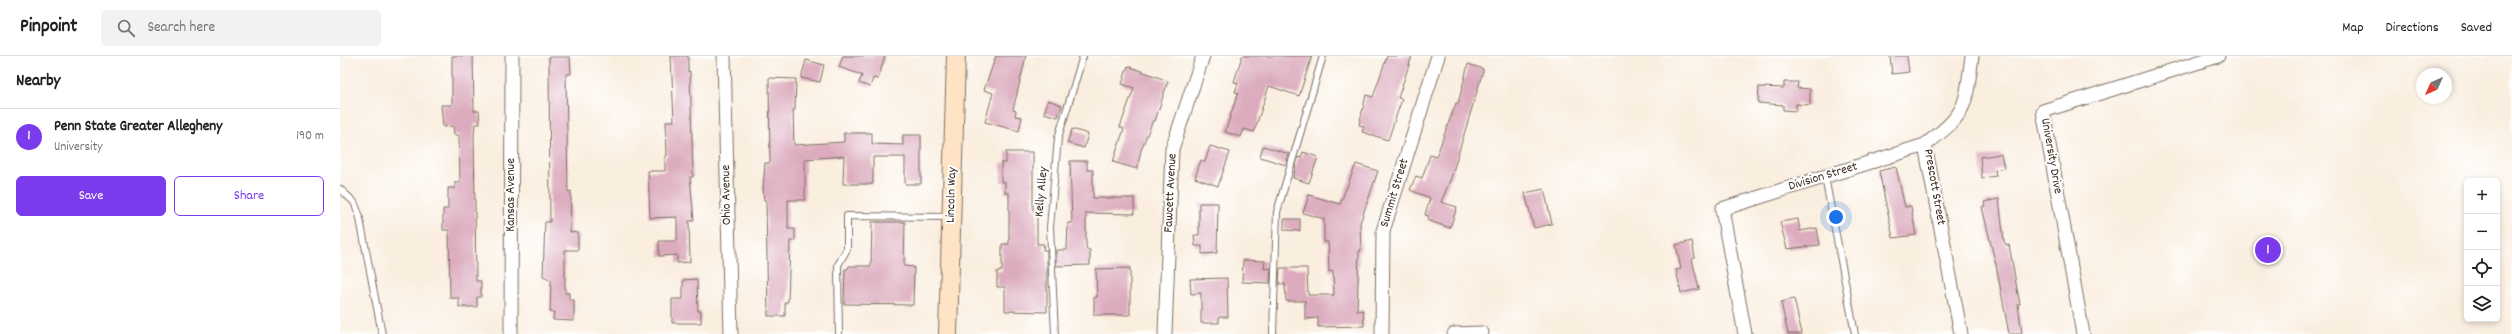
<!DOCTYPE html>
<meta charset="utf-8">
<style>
:root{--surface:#fff;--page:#f2f2f2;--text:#202124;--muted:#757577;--line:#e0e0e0;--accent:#7c3aed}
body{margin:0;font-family:Dekko,sans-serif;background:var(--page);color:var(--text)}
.controls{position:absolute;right:12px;bottom:12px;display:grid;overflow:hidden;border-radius:6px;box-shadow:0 2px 6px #0003}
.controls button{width:36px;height:36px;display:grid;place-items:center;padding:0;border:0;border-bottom:1px solid var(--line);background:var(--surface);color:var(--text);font:20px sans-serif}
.compass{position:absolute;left:2076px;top:12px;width:36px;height:36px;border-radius:50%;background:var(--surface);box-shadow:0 2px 6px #0003;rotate:225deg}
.you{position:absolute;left:1496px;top:161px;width:14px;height:14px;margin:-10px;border:3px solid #fff;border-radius:50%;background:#1a73e8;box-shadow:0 0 0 6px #1a73e833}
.badge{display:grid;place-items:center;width:26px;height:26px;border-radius:50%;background:var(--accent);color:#fff;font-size:13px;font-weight:700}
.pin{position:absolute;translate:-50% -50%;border:2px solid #fff;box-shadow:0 1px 4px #0006}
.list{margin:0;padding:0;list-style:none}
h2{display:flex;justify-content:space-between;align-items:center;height:52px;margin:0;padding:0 16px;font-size:17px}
h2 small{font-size:13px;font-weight:400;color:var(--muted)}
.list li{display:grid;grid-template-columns:26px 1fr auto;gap:12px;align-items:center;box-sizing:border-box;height:56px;padding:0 16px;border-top:1px solid var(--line)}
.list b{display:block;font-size:15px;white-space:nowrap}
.list p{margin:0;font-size:13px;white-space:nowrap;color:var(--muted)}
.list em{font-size:13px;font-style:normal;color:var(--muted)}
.actions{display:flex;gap:8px;padding:12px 16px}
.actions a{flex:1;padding:9px 0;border:1px solid var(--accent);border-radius:6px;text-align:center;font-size:14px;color:var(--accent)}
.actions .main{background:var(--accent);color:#fff}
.icon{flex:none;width:22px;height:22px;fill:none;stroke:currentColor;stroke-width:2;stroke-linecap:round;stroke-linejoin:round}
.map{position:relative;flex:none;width:2172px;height:278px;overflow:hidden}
header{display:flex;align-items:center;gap:24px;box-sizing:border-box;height:56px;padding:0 20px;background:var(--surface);border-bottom:1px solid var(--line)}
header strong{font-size:19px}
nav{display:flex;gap:22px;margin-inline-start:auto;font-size:14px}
.search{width:280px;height:36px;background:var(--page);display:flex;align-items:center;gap:10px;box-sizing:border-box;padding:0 14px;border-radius:6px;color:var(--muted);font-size:15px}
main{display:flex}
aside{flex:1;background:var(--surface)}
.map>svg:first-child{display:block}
.building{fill:#dcabbe}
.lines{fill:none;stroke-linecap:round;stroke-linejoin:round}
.lane-casing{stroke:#7e6f62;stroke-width:8}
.street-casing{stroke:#7e6f62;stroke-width:15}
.secondary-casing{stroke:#7e6f62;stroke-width:20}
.lane{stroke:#fff;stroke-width:6}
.street{stroke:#fff;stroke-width:13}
.secondary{stroke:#fee4c5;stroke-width:18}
.labels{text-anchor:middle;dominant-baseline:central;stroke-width:4;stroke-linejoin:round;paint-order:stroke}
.street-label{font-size:13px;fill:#3b2a1e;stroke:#fff}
</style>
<header>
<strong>Pinpoint</strong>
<div class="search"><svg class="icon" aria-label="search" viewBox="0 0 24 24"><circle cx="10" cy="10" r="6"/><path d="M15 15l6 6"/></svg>Search here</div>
<nav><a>Map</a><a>Directions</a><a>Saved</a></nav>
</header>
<main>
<aside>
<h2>Nearby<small></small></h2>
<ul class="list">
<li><span class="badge">1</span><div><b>Penn State Greater Allegheny</b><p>University</p></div><em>190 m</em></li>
</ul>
<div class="actions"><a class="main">Save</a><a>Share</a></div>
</aside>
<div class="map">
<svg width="2172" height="278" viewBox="0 0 2172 278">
<rect width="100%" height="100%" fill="#fff"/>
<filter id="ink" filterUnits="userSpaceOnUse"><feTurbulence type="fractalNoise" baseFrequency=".025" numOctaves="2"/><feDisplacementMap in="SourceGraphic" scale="8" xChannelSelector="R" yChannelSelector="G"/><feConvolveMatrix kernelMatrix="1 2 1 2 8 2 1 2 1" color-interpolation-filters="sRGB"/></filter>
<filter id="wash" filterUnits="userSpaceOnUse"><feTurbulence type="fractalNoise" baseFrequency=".012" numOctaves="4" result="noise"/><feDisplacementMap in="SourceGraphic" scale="16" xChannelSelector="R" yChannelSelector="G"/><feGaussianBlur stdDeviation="0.9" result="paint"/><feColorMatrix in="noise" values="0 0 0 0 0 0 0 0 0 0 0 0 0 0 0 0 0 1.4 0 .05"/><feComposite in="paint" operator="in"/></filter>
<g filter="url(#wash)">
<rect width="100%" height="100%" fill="#faeedf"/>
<g id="blocks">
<g class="building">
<polygon points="112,0 133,0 134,55 139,55 140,68 135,68 134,78 136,225 141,225 141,241 137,241 137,251 119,251 119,242 110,242 109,174 103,174 103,153 108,153 108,132 115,132 115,126 120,126 119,79 114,79 113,70 103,71 101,49 112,49"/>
<polygon points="331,0 348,0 348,16 350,15 353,121 350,121 354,165 349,165 350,206 337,207 337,199 319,200 319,185 337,185 337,161 310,162 308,115 325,115 325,100 327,100 326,65 334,65"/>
<polygon points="503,0 545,0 538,23 533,22 530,31 519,27 522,19 499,11"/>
<polygon points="656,0 686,0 673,54 676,55 675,60 682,61 679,75 645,66 653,37 644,34"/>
<polygon points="902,0 972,0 959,40 929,30 914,76 904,73 901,81 885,76 898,37 895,36 898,27 894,26"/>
<polygon points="1047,0 1072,0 1058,42 1062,43 1048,84 1022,76 1024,70 1019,69 1026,39 1033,41"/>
<polygon points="1550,0 1567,0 1569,16 1552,18"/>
<polygon points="209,1 230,1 231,18 226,18 228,136 231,135 230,176 238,177 238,194 225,194 225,237 229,237 229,244 234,244 234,265 213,264 214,256 210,256 211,224 203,220 205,166 210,166"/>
<polygon points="466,4 484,9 480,26 461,22"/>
<polygon points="1128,8 1143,13 1143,15 1111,122 1101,146 1117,151 1110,172 1087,164 1089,160 1085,159 1090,142 1070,134 1076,120 1082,122 1090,99 1096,101 1116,47 1118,48"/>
<polygon points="788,10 828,25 815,65 813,64 801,94 797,113 773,106 784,73 780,71 794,32 782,28"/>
<polygon points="429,22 456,23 455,54 453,54 454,89 504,86 504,77 532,77 532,88 563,89 563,79 581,79 581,128 565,128 565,101 533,101 533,128 503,128 504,100 465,103 465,144 448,144 448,173 455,173 455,185 450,185 448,246 445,246 445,260 428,260 426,144 424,144 423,132 425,107 430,107"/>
<polygon points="1444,26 1458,26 1457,32 1470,33 1470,49 1456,48 1456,55 1443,54 1443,49 1418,47 1419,31 1444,32"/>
<polygon points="708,44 722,49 718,61 704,57"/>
<polygon points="732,73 748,78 744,92 727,87"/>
<polygon points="870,90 890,96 878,130 855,122 861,104 865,106"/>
<polygon points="923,90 949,98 946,109 920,101"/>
<polygon points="666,96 693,96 693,154 697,154 697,188 704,188 703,194 707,194 707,256 665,255 665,231 657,231 657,215 662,215 662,188 669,188 669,137 665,137 665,126 661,126 661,107 666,107"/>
<polygon points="963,96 978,101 969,127 953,122 958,101 961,102"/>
<polygon points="1661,98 1664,112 1655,114 1656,120 1642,122 1640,101"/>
<polygon points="730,105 747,105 747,114 753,114 753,142 794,142 794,158 746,157 746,190 747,194 750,194 750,209 716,210 716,194 727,194 728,167 732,167"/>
<polygon points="1016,108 1038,115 1020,167 1021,195 1019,195 1017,255 1023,254 1024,270 978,271 978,262 965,263 965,245 946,245 945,228 939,228 940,212 967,212 968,239 994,239 993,215 989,216 988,186 984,186 984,163 963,157 969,139 1000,148"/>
<polygon points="1556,111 1565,151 1571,150 1576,179 1553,182 1539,115"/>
<polygon points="1204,133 1212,168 1194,172 1185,137"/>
<polygon points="1659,143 1664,185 1666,189 1669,189 1678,238 1680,248 1678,248 1682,278 1669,278 1656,209 1642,151 1645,150 1644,146"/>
<polygon points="859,147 878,147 877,197 862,198 862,190 855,190 854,179 859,179"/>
<polygon points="944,163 960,163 960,175 944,174"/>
<polygon points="1458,163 1460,175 1477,172 1480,189 1447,193 1440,166"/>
<polygon points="532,166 565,166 564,210 574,211 573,249 504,248 505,213 508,213 509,210 531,210"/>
<polygon points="1352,185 1355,202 1352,203 1359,233 1341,237 1336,214 1341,213 1336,189"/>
<polygon points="903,204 925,205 924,213 931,212 930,227 902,226"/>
<polygon points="790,212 790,259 754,259 754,241 757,241 756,213"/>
<polygon points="887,222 888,261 879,261 879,267 861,267 861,237 851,238 850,223"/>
<polygon points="357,223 358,255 361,255 361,267 332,267 332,243 343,243 343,224"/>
<polygon points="1454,243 1462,278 1448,278 1441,246"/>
</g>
</g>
</g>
<g filter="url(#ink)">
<use href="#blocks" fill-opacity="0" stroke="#7e6f62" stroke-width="1"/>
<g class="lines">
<g class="lane-casing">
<g id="lane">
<polyline points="1485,121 1515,278"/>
<polyline points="0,133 14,146 19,158 42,278"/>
<polyline points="499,278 498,209 507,193 507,160 610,161"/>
<polyline points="715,278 710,171 718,82 743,0"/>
<polyline points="933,278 937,156 983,0"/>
</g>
</g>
<g class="street-casing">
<g id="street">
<polyline points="384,0 391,278"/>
<polyline points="171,278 172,0"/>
<polyline points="825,278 832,93 863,0"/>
<polyline points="1042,278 1043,175 1098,0"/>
<polyline points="1114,278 1142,277"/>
<polyline points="1405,278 1382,153 1585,89"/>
<path d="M1621,278l-36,-189c43,-33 40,-37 47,-89"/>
<polyline points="1743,278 1703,55 1878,0"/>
</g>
</g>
<g class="secondary-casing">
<polyline id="secondary" points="608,278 616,0"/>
</g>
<use href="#lane" class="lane"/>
<use href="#street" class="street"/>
<use href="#secondary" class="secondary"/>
</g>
</g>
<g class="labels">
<g class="street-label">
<text transform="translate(1711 100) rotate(80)">University Drive</text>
<text transform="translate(1483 121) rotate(-17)">Division Street</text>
<text transform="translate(1594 131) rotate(80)">Prescott Street</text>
<text transform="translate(702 136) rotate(-85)">Kelly Alley</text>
<text transform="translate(831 137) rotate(-87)">Fawcett Avenue</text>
<text transform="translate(1055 137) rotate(-73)">Summit Street</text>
<text transform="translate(171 139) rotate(-90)">Kansas Avenue</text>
<text transform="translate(387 139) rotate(-91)">Ohio Avenue</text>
<text transform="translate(612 139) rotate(-88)">Lincoln Way</text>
</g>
</g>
</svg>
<div class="controls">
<button>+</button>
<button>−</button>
<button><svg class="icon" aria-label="locate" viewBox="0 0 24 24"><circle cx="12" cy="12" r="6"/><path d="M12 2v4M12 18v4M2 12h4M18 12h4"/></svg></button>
<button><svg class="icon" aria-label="layers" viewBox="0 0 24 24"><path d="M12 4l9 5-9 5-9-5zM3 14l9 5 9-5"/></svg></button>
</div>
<svg class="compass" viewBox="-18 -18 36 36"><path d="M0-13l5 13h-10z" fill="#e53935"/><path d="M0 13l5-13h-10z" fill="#757577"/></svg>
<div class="you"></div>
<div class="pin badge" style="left:1928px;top:194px">1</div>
</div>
</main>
